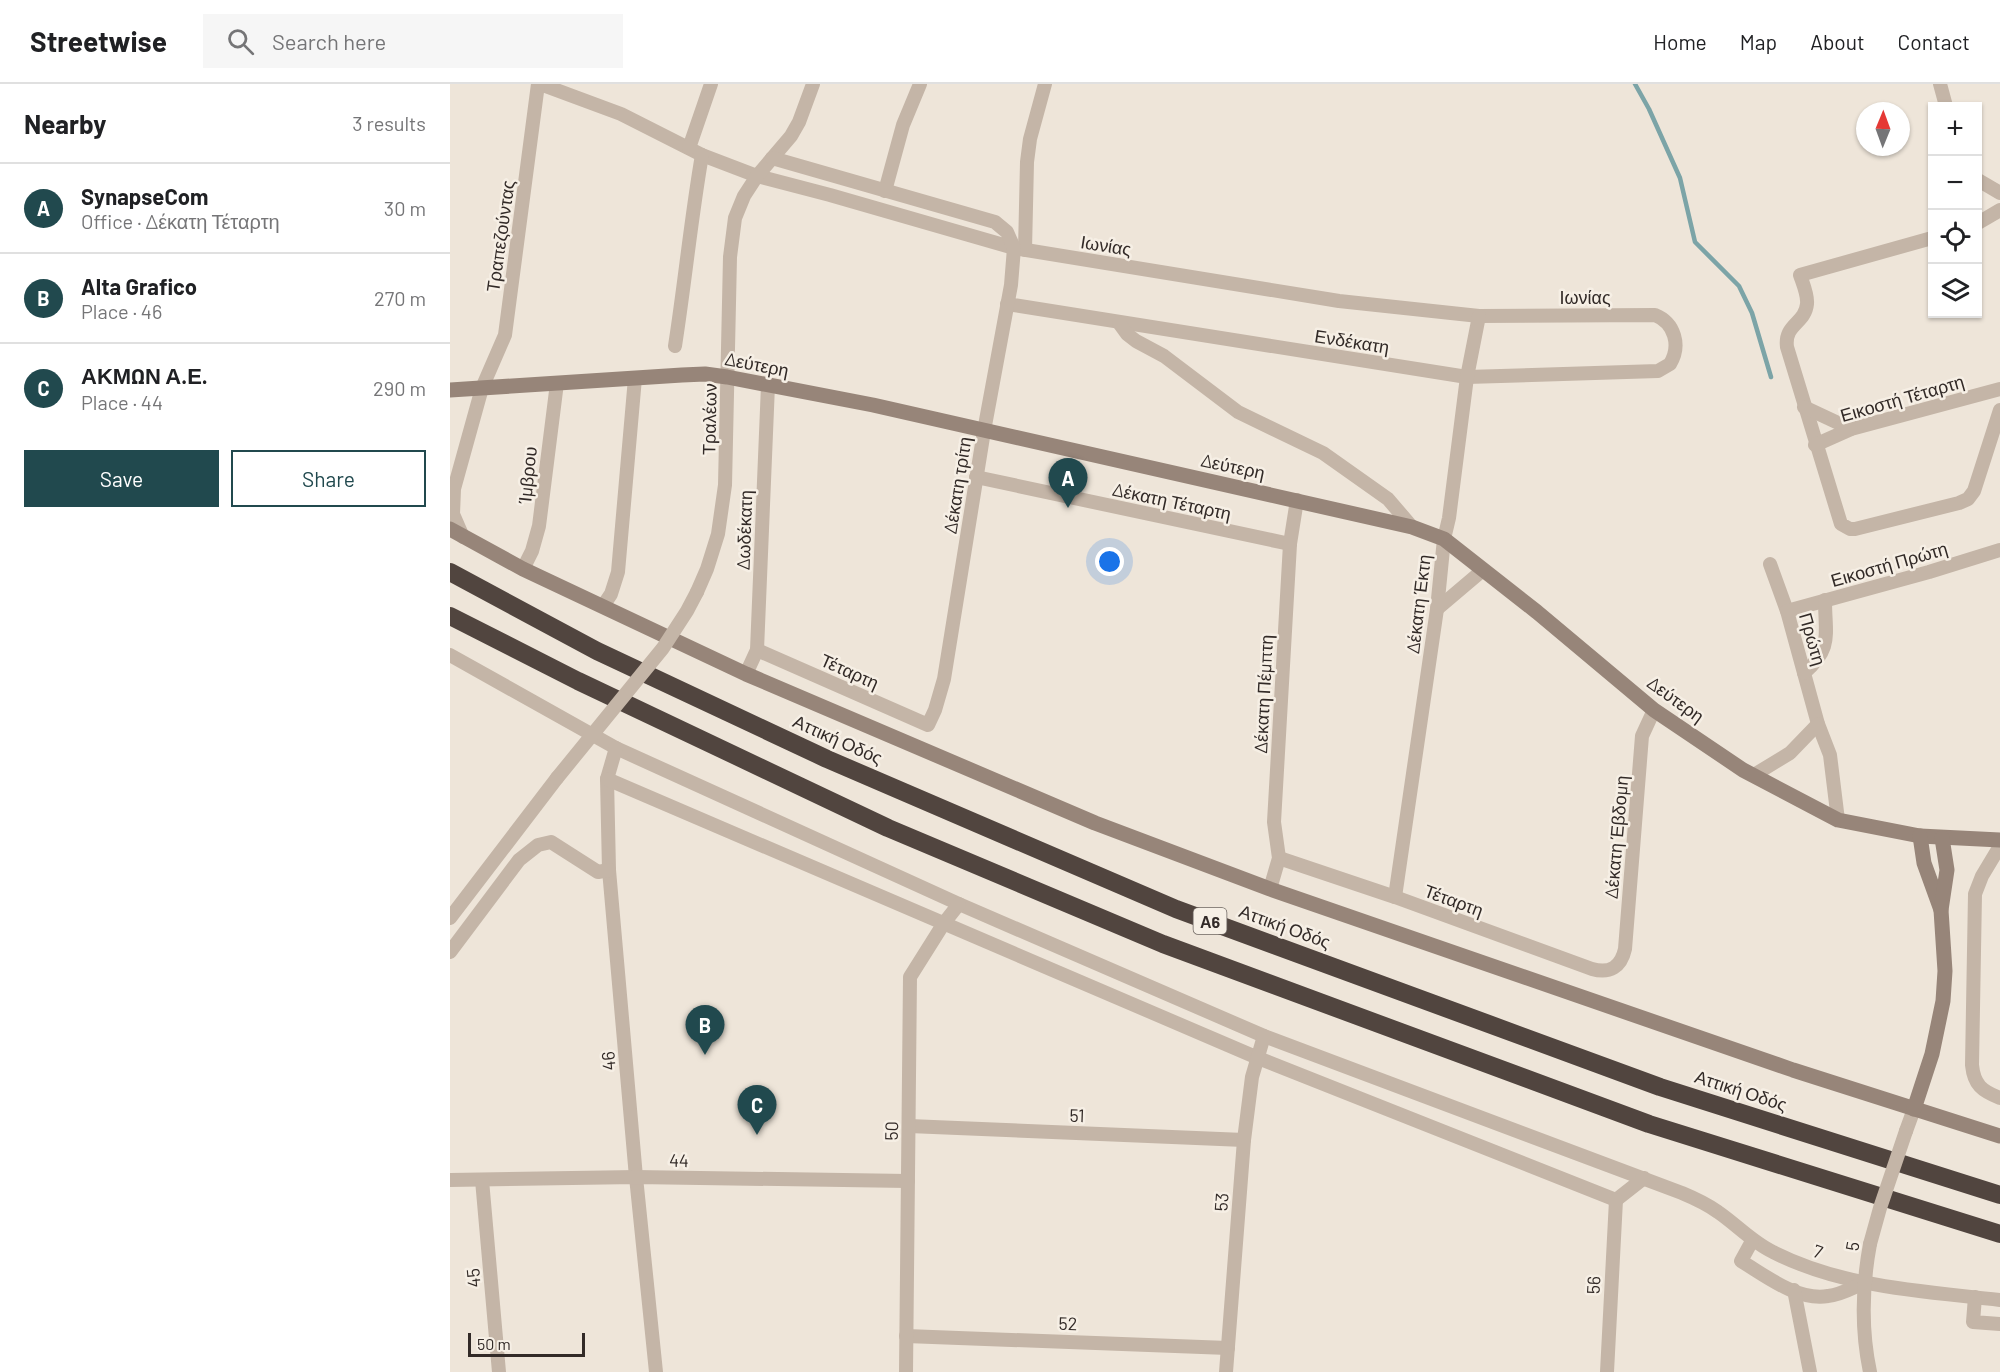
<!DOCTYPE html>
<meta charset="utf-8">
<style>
:root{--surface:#fff;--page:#f6f6f6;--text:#202124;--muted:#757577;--line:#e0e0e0;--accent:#21494e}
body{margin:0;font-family:Barlow,sans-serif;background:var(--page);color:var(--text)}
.controls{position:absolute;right:18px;top:18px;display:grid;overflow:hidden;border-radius:0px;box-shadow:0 2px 4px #0004}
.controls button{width:54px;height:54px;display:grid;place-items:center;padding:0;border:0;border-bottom:2px solid var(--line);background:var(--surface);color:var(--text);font:30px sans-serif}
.compass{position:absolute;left:1406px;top:18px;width:54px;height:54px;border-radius:50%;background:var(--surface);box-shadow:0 2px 4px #0004;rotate:1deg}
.scale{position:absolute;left:18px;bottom:15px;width:117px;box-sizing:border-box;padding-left:6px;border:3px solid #322a27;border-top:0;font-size:16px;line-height:21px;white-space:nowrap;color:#322a27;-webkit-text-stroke:4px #f6efe5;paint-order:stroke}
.you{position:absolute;left:660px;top:478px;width:21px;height:21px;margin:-15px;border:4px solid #fff;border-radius:50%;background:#1a73e8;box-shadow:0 0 0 9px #1a73e833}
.badge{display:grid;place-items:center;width:39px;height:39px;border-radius:50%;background:var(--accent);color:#fff;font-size:20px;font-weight:700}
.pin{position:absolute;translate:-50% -50px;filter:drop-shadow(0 2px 3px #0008)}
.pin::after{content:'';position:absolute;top:32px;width:21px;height:18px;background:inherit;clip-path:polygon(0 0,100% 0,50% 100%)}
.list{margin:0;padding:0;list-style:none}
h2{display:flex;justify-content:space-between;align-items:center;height:78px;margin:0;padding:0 24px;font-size:26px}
h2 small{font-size:20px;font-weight:400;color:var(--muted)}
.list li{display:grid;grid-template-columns:39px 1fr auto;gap:18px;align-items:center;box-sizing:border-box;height:90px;padding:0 24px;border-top:2px solid var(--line)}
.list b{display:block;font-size:22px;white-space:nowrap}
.list p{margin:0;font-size:20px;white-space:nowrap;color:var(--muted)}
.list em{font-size:20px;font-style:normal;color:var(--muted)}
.actions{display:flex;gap:12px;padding:18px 24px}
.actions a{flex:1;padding:14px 0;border:2px solid var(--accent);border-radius:0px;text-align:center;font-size:21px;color:var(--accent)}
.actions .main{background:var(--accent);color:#fff}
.icon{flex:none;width:33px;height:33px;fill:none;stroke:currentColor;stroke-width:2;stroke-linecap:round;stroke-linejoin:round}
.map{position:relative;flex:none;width:1550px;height:1288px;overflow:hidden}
header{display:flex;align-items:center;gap:36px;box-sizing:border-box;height:84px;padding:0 30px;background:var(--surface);border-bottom:2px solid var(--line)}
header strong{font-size:28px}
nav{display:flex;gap:33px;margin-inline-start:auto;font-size:21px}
.search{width:420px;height:54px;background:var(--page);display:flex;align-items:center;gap:15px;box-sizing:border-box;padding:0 21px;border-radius:0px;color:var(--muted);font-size:22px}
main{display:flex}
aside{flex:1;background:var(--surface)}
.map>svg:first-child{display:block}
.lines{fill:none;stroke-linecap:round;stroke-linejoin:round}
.stream{stroke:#7ca4a7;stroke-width:4.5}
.street{stroke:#c4b5a7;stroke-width:14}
.secondary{stroke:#978579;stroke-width:15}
.highway{stroke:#51453f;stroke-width:18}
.street-bridge{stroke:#c4b5a7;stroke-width:14}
.labels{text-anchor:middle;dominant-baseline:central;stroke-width:5;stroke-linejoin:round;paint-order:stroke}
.shield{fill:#f6efe5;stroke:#6d6560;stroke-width:1.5}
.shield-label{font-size:16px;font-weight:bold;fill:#322a27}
.street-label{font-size:18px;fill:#322a27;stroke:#f6efe5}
</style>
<header>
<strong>Streetwise</strong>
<div class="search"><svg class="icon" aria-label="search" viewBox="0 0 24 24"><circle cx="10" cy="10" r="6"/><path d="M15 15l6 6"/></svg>Search here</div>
<nav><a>Home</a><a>Map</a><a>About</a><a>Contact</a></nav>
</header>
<main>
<aside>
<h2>Nearby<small>3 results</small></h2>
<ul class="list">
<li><span class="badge">A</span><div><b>SynapseCom</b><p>Office · Δέκατη Τέταρτη</p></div><em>30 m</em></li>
<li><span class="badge">B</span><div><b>Alta Grafico</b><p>Place · 46</p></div><em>270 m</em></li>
<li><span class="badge">C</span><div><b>ΑΚΜΩΝ Α.Ε.</b><p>Place · 44</p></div><em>290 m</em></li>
</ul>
<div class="actions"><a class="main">Save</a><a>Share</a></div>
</aside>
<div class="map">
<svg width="1550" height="1288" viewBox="0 0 1550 1288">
<rect width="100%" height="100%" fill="#eee5d9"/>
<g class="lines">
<polyline class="stream" points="1185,0 1199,25 1230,94 1245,158 1289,202 1302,229 1321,293"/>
<g class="street">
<path d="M90,0l81,30 81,41 55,21 73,19 184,53 325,53 140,15 176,-1c20,8 26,31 15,49l-12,7 -191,6 -460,-73"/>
<polyline points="1490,0 1496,22"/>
<polyline points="239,64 261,0"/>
<polyline points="1528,96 1550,109"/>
<polyline points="435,107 453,41 470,0"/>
<polyline points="1528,139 1550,126"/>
<path d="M1482,154l-132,37c3,9 8,20 7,29 -2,20 -23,20 -20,43l54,177 9,5h5l104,-26 9,-4 6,-8 26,-81"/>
<polyline points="575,166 577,78 580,55 595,0"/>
<polyline points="669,239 677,250 686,257 714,272 788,328 873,369 938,415 962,443"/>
<path d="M225,262c10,-64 16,-128 27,-191"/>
<polyline points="1354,323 1401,345"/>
<polyline points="1365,361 1401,345 1550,305"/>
<polyline points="526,393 840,460"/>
<polyline points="13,453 3,430 4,405 32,304 55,251 88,0"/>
<polyline points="1320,480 1337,527 1368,640 1380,671 1388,736"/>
<polyline points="73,485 82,467 89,442 107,299"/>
<polyline points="247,508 257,485 268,450 275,401 280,173 285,134 294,112 307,92 341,52 349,38 363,0"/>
<polyline points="153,522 161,510 168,488 185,294"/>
<polyline points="987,525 1033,486"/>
<polyline points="1337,527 1479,488 1550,466"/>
<polyline points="307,566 478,641 485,626 494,595 534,347 561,201 564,164 557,148 545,138 322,74"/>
<path d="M0,571l166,93 343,156 305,132 418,157c12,5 25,11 36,19 19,13 34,30 55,40 71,36 150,39 227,48"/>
<path d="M1354,589c29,-25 21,-38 21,-73"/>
<polyline points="296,590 307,566 318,301"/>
<polyline points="166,664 157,695 159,786 186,1093 206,1288"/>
<polyline points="1304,691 1340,669 1368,640"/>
<polyline points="157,695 808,974 1166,1116"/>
<path d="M1550,762l-18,30 -7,18 -3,171c2,20 10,26 28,33"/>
<path d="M829,774l116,39 197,72c18,5 29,-2 33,-20l17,-213 12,-26"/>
<polyline points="820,805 829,774 824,738 840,460 847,416"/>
<polyline points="945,813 987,525 994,455 999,434 1017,293 1029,232"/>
<polyline points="0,834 107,694"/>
<polyline points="0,868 69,776 88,761 101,758 148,788 159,786"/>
<polyline points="459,1042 794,1056"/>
<polyline points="1456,1047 1464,1025"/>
<polyline points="0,1096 186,1093 458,1097"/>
<polyline points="32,1096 49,1288"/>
<polyline points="1166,1116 1194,1094"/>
<path d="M1302,1157l-11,20c25,15 56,40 87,35 13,-1 24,-8 36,-13"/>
<polyline points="1344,1206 1360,1288"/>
<polyline points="1525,1213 1523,1238 1550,1240"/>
<polyline points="456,1252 778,1264"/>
<polyline points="456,1288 460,893 494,839 509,820"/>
<polyline points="776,1288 794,1056 802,993 814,952"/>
<polyline points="1157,1288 1166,1116"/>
<path d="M1420,1288c-9,-43 -8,-85 0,-128"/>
</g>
<g class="secondary">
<polyline points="0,306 232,291 255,290 277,293 423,321 962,443 994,455 1087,528 1204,626 1293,686 1388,736 1470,752 1550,756"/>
<polyline points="0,445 73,485 296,590 645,739 820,805 1343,986 1550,1052"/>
<polyline points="1470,752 1474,779 1491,826"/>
<polyline points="1464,1025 1482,970 1493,917 1495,887 1491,826 1497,786 1492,754"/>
</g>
<g class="highway">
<polyline points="0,488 147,567 377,675 726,825 1210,1003 1550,1111"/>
<polyline points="0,532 128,597 438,744 713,860 1199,1040 1550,1150"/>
</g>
<g class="street-bridge">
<polyline points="107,694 213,564 237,527 247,508"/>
<polyline points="1420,1160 1430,1124 1456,1047"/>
</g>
</g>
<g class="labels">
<rect class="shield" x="743.5" y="824" width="33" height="26" rx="4.5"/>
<g class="shield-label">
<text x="760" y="837">Α6</text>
</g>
<g class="street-label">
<text transform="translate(50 152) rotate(-82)">Τραπεζούντας</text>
<text transform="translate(656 161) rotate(9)">Ιωνίας</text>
<text x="1135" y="213">Ιωνίας</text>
<text transform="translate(902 257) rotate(9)">Ενδέκατη</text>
<text transform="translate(307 280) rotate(11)">Δεύτερη</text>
<text transform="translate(1452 314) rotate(-16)">Εικοστή Τέταρτη</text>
<text transform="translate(259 335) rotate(-89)">Τραλέων</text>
<text transform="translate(783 382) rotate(12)">Δεύτερη</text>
<text transform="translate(77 391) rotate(-84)">Ίμβρου</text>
<text transform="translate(507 401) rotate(-81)">Δέκατη τρίτη</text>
<text transform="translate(722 417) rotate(12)">Δέκατη Τέταρτη</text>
<text transform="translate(294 446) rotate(-88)">Δωδέκατη</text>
<text transform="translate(1439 480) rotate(-16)">Εικοστή Πρώτη</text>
<text transform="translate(968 520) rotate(-83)">Δέκατη Έκτη</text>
<text transform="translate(1363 555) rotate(74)">Πρώτη</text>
<text transform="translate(400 587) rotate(24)">Τέταρτη</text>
<text transform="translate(813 610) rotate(-87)">Δέκατη Πέμπτη</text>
<text transform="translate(1226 615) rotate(36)">Δεύτερη</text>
<text transform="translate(388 655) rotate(24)">Αττική Οδός</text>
<text transform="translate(1166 753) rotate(-85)">Δέκατη Έβδομη</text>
<text transform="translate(1004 816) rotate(20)">Τέταρτη</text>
<text transform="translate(835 842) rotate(20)">Αττική Οδός</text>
<text transform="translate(158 977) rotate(-95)">46</text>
<text transform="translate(1291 1006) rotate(18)">Αττική Οδός</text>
<text transform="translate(627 1031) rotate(2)">51</text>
<text transform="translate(441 1047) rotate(-89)">50</text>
<text transform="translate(229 1076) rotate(1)">44</text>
<text transform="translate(771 1118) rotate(-86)">53</text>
<text transform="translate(1402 1162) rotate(-79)">5</text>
<text transform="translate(1368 1167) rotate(19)">7</text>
<text transform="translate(23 1194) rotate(-95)">45</text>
<text transform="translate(1143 1201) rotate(-87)">56</text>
<text transform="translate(618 1239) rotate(2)">52</text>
</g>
</g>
</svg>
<div class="controls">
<button>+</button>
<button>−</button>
<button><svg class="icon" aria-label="locate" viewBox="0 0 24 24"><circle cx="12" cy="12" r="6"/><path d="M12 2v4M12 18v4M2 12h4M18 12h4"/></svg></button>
<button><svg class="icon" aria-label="layers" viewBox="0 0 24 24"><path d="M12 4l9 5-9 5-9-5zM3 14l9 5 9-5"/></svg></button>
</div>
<svg class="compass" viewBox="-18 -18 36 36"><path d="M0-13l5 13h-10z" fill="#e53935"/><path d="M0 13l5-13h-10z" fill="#757577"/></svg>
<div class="scale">50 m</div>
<div class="you"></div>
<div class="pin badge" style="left:618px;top:424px">A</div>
<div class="pin badge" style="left:255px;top:971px">B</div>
<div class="pin badge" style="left:307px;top:1051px">C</div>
</div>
</main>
